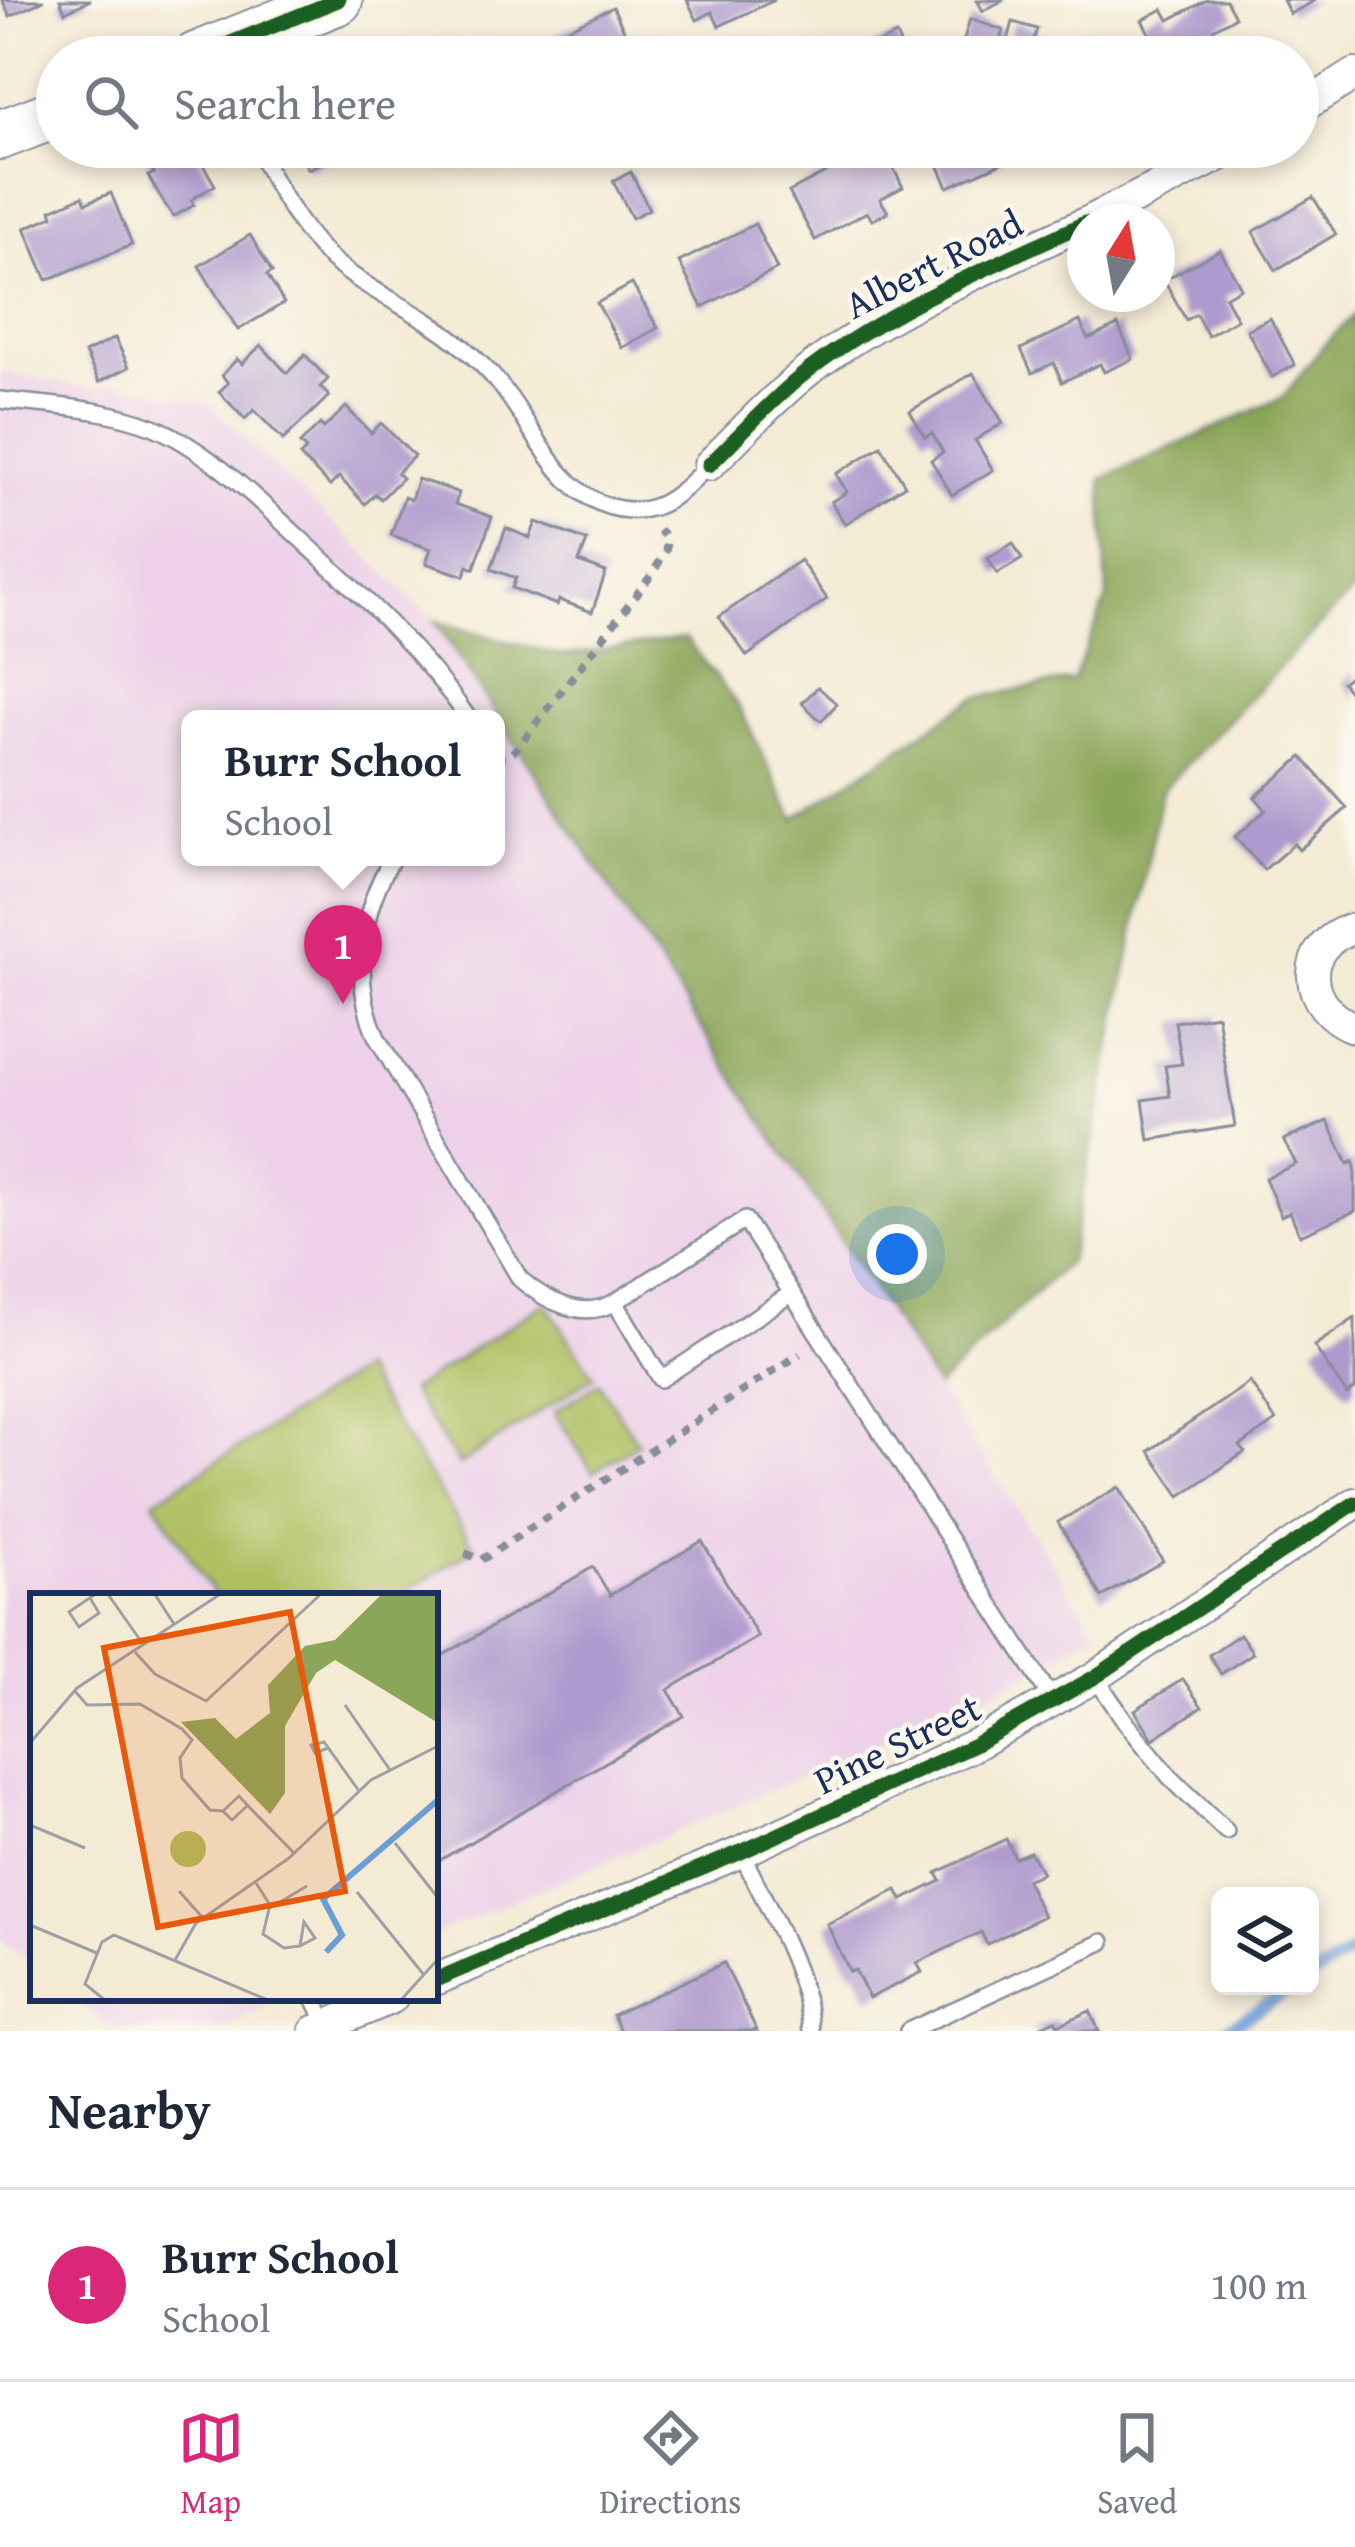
<!DOCTYPE html>
<style>
:root{--surface:#fff;--page:#f6f6f7;--text:#1f2937;--muted:#747a83;--line:#e0e1e3;--accent:#db2777}
body{margin:0;font-family:"Gentium Book Plus",serif;background:var(--page);color:var(--text)}
.controls{position:absolute;right:36px;bottom:36px;display:grid;overflow:hidden;border-radius:18px;box-shadow:0 6px 18px #0003}
.controls button{width:108px;height:108px;display:grid;place-items:center;padding:0;border:0;border-bottom:3px solid var(--line);background:var(--surface);color:var(--text);font:60px sans-serif}
.compass{position:absolute;left:1067px;top:204px;width:108px;height:108px;border-radius:50%;background:var(--surface);box-shadow:0 6px 18px #0003;rotate:11deg}
.you{position:absolute;left:897px;top:1254px;width:42px;height:42px;margin:-30px;border:9px solid #fff;border-radius:50%;background:#1a73e8;box-shadow:0 0 0 18px #1a73e833}
.badge{display:grid;place-items:center;width:78px;height:78px;border-radius:50%;background:var(--accent);color:#fff;font-size:39px;font-weight:700}
.pin{position:absolute;translate:-50% -99px;filter:drop-shadow(0 3px 6px #0008)}
.pin::after{content:'';position:absolute;top:63px;width:42px;height:36px;background:inherit;clip-path:polygon(0 0,100% 0,50% 100%)}
.popup{position:absolute;left:181px;top:710px;width:324px;height:156px;box-sizing:border-box;display:grid;place-content:center;border-radius:18px;background:var(--surface);filter:drop-shadow(0 3px 9px #0005);font-size:39px;white-space:nowrap;color:var(--muted)}
.popup b{font-size:45px;color:var(--text)}
.popup::after{content:'';position:absolute;left:50%;top:100%;margin-left:-24px;border:24px solid transparent;border-top-color:var(--surface)}
.list{margin:0;padding:0;list-style:none}
h2{display:flex;justify-content:space-between;align-items:center;height:156px;margin:0;padding:0 48px;font-size:51px}
h2 small{font-size:39px;font-weight:400;color:var(--muted)}
.list li{display:grid;grid-template-columns:78px 1fr auto;gap:36px;align-items:center;box-sizing:border-box;height:192px;padding:0 48px;border-top:3px solid var(--line)}
.list b{display:block;font-size:45px;white-space:nowrap}
.list p{margin:0;font-size:39px;white-space:nowrap;color:var(--muted)}
.list em{font-size:39px;font-style:normal;color:var(--muted)}
.icon{flex:none;width:66px;height:66px;fill:none;stroke:currentColor;stroke-width:2;stroke-linecap:round;stroke-linejoin:round}
.map{position:relative;flex:none;width:1355px;height:2031px;overflow:hidden}
.search{position:absolute;background:var(--surface);box-shadow:0 6px 18px #0003;left:36px;right:36px;top:36px;height:132px;display:flex;align-items:center;gap:30px;box-sizing:border-box;padding:0 42px;border-radius:66px;color:var(--muted);font-size:45px}
.sheet{height:348px;background:var(--surface)}
nav{display:flex;justify-content:space-around;align-items:center;box-sizing:border-box;height:168px;border-top:3px solid var(--line);background:var(--surface);font-size:33px;color:var(--muted)}
nav a{display:grid;justify-items:center;gap:6px}
nav .on{color:var(--accent)}
.map>svg:first-child{display:block}
.built{fill:#edd1e9;fill-rule:evenodd}
.green{fill:#afbf62;stroke:#657760;stroke-width:3}
.forest{fill:#8ba658;stroke:#536a5b;stroke-width:3}
.lines{fill:none;stroke-linecap:round;stroke-linejoin:round}
.stream{stroke:#6c9dd6;stroke-width:12}
.building{fill:#ae9ace}
.lane-casing{stroke:#888d9a;stroke-width:20}
.street-casing{stroke:#888d9a;stroke-width:34}
.primary-casing{stroke:#888d9a;stroke-width:52}
.path{stroke:#888d9a;stroke-width:8;stroke-dasharray:9 9;stroke-linecap:butt}
.lane{stroke:#fff;stroke-width:15}
.street{stroke:#fff;stroke-width:30}
.primary{stroke:#fff;stroke-width:48}
.cycleway-casing{stroke:#fbf7ec;stroke-width:22}
.cycleway{stroke:#1b5e20;stroke-width:15}
.labels{text-anchor:middle;dominant-baseline:central;stroke-width:9;stroke-linejoin:round;paint-order:stroke}
.street-label{font-size:39px;fill:#1b2f5e;stroke:#fbf7ec}
.inset-river{fill:none;stroke:#6c9dd6;stroke-width:6}
.inset-road{fill:none;stroke:#9da0a5;stroke-width:3}
.view{fill:#e8590c;fill-opacity:0.15;stroke:#e8590c;stroke-width:6}
.inset-edge{fill:none;stroke:#1b2f5e;stroke-width:6}
</style>
<div class="map">
<svg width="1355" height="2031" viewBox="0 0 1355 2031">
<rect width="100%" height="100%" fill="#fbf7ec"/>
<filter id="ink" filterUnits="userSpaceOnUse"><feTurbulence type="fractalNoise" baseFrequency=".00833" numOctaves="2"/><feDisplacementMap in="SourceGraphic" scale="24" xChannelSelector="R" yChannelSelector="G"/><feConvolveMatrix kernelMatrix="1 2 1 2 8 2 1 2 1" color-interpolation-filters="sRGB"/></filter>
<filter id="wash" filterUnits="userSpaceOnUse"><feTurbulence type="fractalNoise" baseFrequency=".004" numOctaves="4" result="noise"/><feDisplacementMap in="SourceGraphic" scale="48" xChannelSelector="R" yChannelSelector="G"/><feGaussianBlur stdDeviation="2.7" result="paint"/><feColorMatrix in="noise" values="0 0 0 0 0 0 0 0 0 0 0 0 0 0 0 0 0 1.4 0 .05"/><feComposite in="paint" operator="in"/></filter>
<g filter="url(#wash)">
<rect width="100%" height="100%" fill="#f4ebd5"/>
<g class="built">
<path d="M0,372l99,17 17,-6 91,19 228,219 662,1011 -89,52 -306,137 -267,113v-338h-402v369l-33,-26zM190,719h306v138h-306z"/>
<polygon points="74,1998 282,1998 220,2031 115,2031"/>
</g>
<g class="green">
<polygon points="545,1302 594,1376 459,1465 410,1391"/>
<polygon points="361,1370 475,1548 400,1596 215,1596 154,1501"/>
<polygon points="599,1383 638,1443 593,1472 554,1412"/>
</g>
<polygon class="forest" points="1355,314 1355,589 1162,790 1069,1261 937,1387 435,621 561,656 685,638 739,707 794,819 974,698 1073,680 1107,598 1102,479 1283,397 1322,347"/>
<g class="lines">
<g class="stream">
<polyline points="1310,1978 1355,1950"/>
<polyline points="1222,2031 1296,1986"/>
</g>
</g>
<g id="blocks">
<g class="building">
<polygon points="2,0 44,0 10,16"/>
<polygon points="60,0 91,0 65,12"/>
<polygon points="687,0 775,0 719,26 712,12 697,20"/>
<polygon points="977,0 1004,0 983,11"/>
<polygon points="1207,0 1226,0 1235,17 1213,29 1224,52 1215,57 1162,57 1142,20 1163,9 1169,20"/>
<polygon points="1283,0 1316,0 1290,14"/>
<polygon points="613,7 634,52 625,57 546,57 539,42"/>
<polygon points="970,19 1003,30 995,56 962,46"/>
<polygon points="1013,22 1037,29 1029,56 1005,50"/>
<polygon points="896,35 906,57 877,57 872,46"/>
<polygon points="158,147 166,147 173,160 193,148 215,185 191,200 194,205 173,217 148,176 154,173 144,155"/>
<polygon points="298,147 358,147 308,169"/>
<polygon points="875,147 883,147 903,187 880,199 888,212 872,220 867,212 815,240 789,192"/>
<polygon points="930,147 993,147 1001,163 948,187"/>
<polygon points="631,172 649,209 632,218 613,181"/>
<polygon points="111,193 132,245 47,280 25,228 53,216 51,210 83,196 86,203"/>
<polygon points="1313,197 1336,234 1276,270 1253,232"/>
<polygon points="755,224 777,269 702,307 679,262"/>
<polygon points="250,235 272,272 267,275 284,303 238,330 199,266"/>
<polygon points="1220,250 1241,288 1225,297 1237,319 1208,336 1196,314 1186,320 1164,280"/>
<polygon points="632,284 658,328 622,348 597,303"/>
<polygon points="1270,318 1295,365 1272,377 1247,330"/>
<polygon points="1080,321 1088,339 1118,325 1133,359 1104,372 1100,364 1062,382 1054,363 1032,373 1021,349"/>
<polygon points="115,338 129,367 99,382 85,353"/>
<polygon points="261,345 287,373 305,355 328,379 320,387 329,396 283,440 254,410 245,419 219,392 228,383 222,375 237,359 242,364"/>
<polygon points="973,373 1003,423 975,440 993,470 952,495 931,460 943,452 932,433 925,437 910,411"/>
<polygon points="346,407 371,433 381,423 414,456 397,473 402,478 381,499 375,494 365,504 339,477 330,486 300,456 306,450 300,444 320,424 324,428"/>
<polygon points="881,446 905,485 845,524 831,502 847,492 836,474"/>
<polygon points="418,479 459,493 455,504 492,517 474,569 468,566 464,576 426,563 431,549 391,535 404,497 411,500"/>
<polygon points="536,522 587,541 579,562 606,572 592,612 559,600 557,605 512,588 516,578 491,569 506,528 530,538"/>
<polygon points="1013,543 1022,559 997,574 988,558"/>
<polygon points="800,560 827,599 747,656 719,617"/>
<polygon points="1355,672 1355,699 1342,682"/>
<polygon points="818,687 837,704 821,721 802,703"/>
<polygon points="1302,757 1347,808 1299,850 1294,844 1264,870 1235,837 1266,810 1255,797"/>
<polygon points="1217,1015 1235,1126 1149,1140 1143,1100 1170,1096 1165,1066 1182,1064 1175,1022"/>
<polygon points="1328,1121 1348,1164 1353,1162 1355,1166 1355,1211 1300,1235 1290,1212 1281,1216 1265,1178 1296,1164 1284,1140"/>
<polygon points="1355,1318 1355,1389 1347,1395 1314,1346"/>
<polygon points="1250,1382 1276,1421 1240,1446 1245,1452 1180,1496 1149,1451"/>
<polygon points="1119,1487 1163,1561 1102,1597 1058,1522"/>
<polygon points="702,1541 758,1637 668,1690 684,1716 435,1863 435,1660 593,1567 610,1595"/>
<polygon points="1240,1634 1253,1653 1221,1674 1209,1655"/>
<polygon points="1183,1679 1202,1707 1153,1739 1135,1710"/>
<polygon points="1006,1839 1015,1858 1030,1852 1042,1873 1026,1880 1043,1916 987,1944 981,1932 917,1963 922,1972 869,1998 855,1970 850,1972 827,1924 897,1890 902,1900 941,1881 937,1873"/>
<polygon points="724,1963 757,2031 620,2031 613,2015"/>
<polygon points="1090,2011 1099,2031 1030,2031 1055,2020 1058,2025"/>
</g>
</g>
</g>
<g filter="url(#ink)">
<use href="#blocks" fill-opacity="0" stroke="#888d9a" stroke-width="3"/>
<g class="lines">
<g class="lane-casing">
<g id="lane">
<path d="M256,147c19,36 41,79 71,108 28,27 67,45 100,66 26,16 50,37 70,60 34,39 56,105 108,124 49,17 72,-9 104,-40"/>
<path d="M0,400c51,6 106,8 154,27 50,21 99,68 139,105 67,62 123,111 176,187"/>
<path d="M393,857c-33,55 -42,122 -16,181l143,241c25,22 64,42 95,23"/>
<polyline points="792,1293 661,1379 615,1302 745,1220 1039,1679 1053,1701"/>
<polyline points="1095,1677 1127,1724 1170,1777 1226,1831"/>
<path d="M741,1852c26,55 65,119 70,179"/>
<polyline points="314,1998 327,2025"/>
<polyline points="908,2031 1102,1942"/>
</g>
</g>
<g class="street-casing">
<g id="street">
<polyline points="1298,110 1355,74"/>
<polyline points="1088,222 1236,147"/>
<path d="M709,465c33,-32 64,-67 100,-95 83,-64 182,-103 276,-147"/>
<path d="M1355,928c-59,16 -53,81 0,100"/>
<polyline points="435,1980 741,1852 974,1745 1095,1677 1355,1503"/>
<polyline points="315,2031 392,1998"/>
</g>
</g>
<g class="primary-casing">
<g id="primary">
<polyline points="196,57 338,0"/>
<polyline points="0,135 57,113"/>
</g>
</g>
<g class="path">
<polyline points="496,759 509,756 518,747 653,573 666,550 666,538 659,530"/>
<polyline points="465,1553 481,1560 800,1354"/>
</g>
<use href="#lane" class="lane"/>
<use href="#street" class="street"/>
<use href="#primary" class="primary"/>
<g class="cycleway-casing">
<g id="cycleway">
<polyline points="196,57 338,0"/>
<path d="M709,465c33,-32 64,-67 100,-95 83,-64 182,-103 276,-147"/>
<polyline points="435,1980 741,1852 974,1745 1095,1677 1355,1503"/>
</g>
</g>
<use href="#cycleway" class="cycleway"/>
</g>
</g>
<g class="labels">
<g class="street-label">
<text transform="translate(933 263) rotate(-27)">Albert Road</text>
<text transform="translate(897 1743) rotate(-26)">Pine Street</text>
</g>
</g>
<g transform="translate(30 1593)">
<rect width="408" height="408" fill="#f4ebd5"/>
<path d="M140 256a18 18 0 1 1 36 0a18 18 0 1 1-36 0Z" fill="#afbf62"/>
<path d="M353,0h55v130l-103,-63 -19,13 -31,53v67l-15,21 -89,-92 34,-4 21,21 34,-26 -2,-28 37,-39 30,-6z" fill="#8ba658"/>
<path class="inset-river" d="M296,359l16,-17 -19,-36 115,-99"/>
<path class="inset-road" d="M77,0l36,51M124,0l20,31M60,5l9,15 -20,14 -10,-15 28,-19M105,59l20,22 51,27 116,-108M44,97l13,15 53,-1 42,25 10,11 -12,18 2,20 28,32 13,1M315,112l45,65M0,150l47,-55 145,-95M298,155l-13,5 -4,-8 13,-3 35,49M218,212l-16,15 -9,-9 16,-15 14,15 39,40 2,3M0,232l55,23M365,250l43,55M226,290l14,22 -7,29 21,14 16,-2 15,-8 -11,-16 -4,24M149,298l24,27M327,299l67,83M240,315l37,-22M0,332l67,28M145,367l21,-37 93,-65 82,-78 67,-34M76,408l-21,-17 17,-42 12,-7 156,66M370,408l38,-42"/>
<path class="view" d="M260,19l55,279 -187,36 -54,-279z"/>
<rect width="408" height="408" class="inset-edge"/>
</g>
</svg>
<div class="controls">
<button><svg class="icon" aria-label="layers" viewBox="0 0 24 24"><path d="M12 4l9 5-9 5-9-5zM3 14l9 5 9-5"/></svg></button>
</div>
<svg class="compass" viewBox="-18 -18 36 36"><path d="M0-13l5 13h-10z" fill="#e53935"/><path d="M0 13l5-13h-10z" fill="#747a83"/></svg>
<div class="you"></div>
<div class="pin badge" style="left:343px;top:1004px">1</div>
<div class="popup"><b>Burr School</b>School</div>
<div class="search"><svg class="icon" aria-label="search" viewBox="0 0 24 24"><circle cx="10" cy="10" r="6"/><path d="M15 15l6 6"/></svg>Search here</div>
</div>
<section class="sheet">
<h2>Nearby<small></small></h2>
<ul class="list">
<li><span class="badge">1</span><div><b>Burr School</b><p>School</p></div><em>100 m</em></li>
</ul>
</section>
<nav>
<a class="on"><svg class="icon" aria-label="map" viewBox="0 0 24 24"><path d="M3 6l6-2 6 2 6-2v14l-6 2-6-2-6 2zM9 4v14M15 6v14"/></svg>Map</a>
<a><svg class="icon" aria-label="directions" viewBox="0 0 24 24"><path d="M12 3l9 9-9 9-9-9zM9 14v-3h6M13 9l2 2-2 2"/></svg>Directions</a>
<a><svg class="icon" aria-label="saved" viewBox="0 0 24 24"><path d="M7 4h10v16l-5-4-5 4z"/></svg>Saved</a>
</nav>
